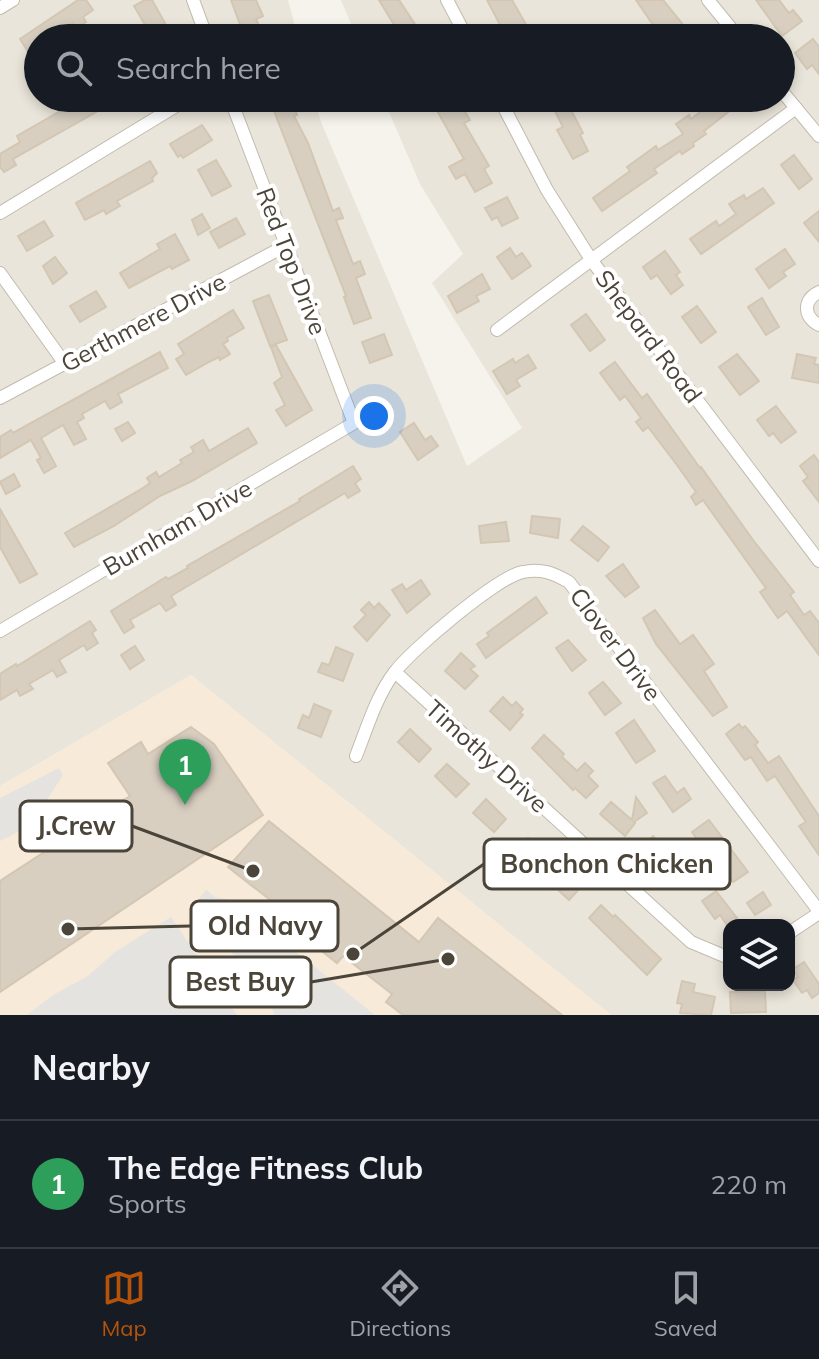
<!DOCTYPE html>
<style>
:root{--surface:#171b24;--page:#20242c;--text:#f1f3f6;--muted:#9ea1a6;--line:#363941;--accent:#b45309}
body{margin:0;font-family:Mulish,sans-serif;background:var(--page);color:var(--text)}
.controls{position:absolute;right:24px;bottom:24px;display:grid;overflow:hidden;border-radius:16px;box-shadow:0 4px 12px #0003}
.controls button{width:72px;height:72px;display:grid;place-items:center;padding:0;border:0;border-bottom:2px solid var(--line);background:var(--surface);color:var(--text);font:40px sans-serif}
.you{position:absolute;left:374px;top:416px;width:28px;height:28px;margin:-20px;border:6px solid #fff;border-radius:50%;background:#1a73e8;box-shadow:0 0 0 12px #1a73e833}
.badge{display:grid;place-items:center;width:52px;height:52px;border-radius:50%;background:var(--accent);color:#fff;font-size:26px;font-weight:700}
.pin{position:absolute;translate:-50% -66px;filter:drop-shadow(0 2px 4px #0008)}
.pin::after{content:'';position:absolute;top:42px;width:28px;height:24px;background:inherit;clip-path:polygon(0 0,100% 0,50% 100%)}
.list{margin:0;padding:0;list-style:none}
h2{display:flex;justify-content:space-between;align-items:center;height:104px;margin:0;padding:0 32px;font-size:34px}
h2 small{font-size:26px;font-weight:400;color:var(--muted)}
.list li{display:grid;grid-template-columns:52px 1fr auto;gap:24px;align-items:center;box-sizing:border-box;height:128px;padding:0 32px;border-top:2px solid var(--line)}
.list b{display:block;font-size:30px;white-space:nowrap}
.list p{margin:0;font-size:26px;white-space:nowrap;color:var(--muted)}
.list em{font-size:26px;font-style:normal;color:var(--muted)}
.icon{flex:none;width:44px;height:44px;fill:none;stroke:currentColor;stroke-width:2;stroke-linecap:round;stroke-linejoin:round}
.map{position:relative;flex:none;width:819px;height:1015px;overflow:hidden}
.search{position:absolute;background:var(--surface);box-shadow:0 4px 12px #0003;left:24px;right:24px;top:24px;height:88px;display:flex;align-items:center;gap:20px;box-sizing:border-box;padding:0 28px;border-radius:44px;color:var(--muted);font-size:30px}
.sheet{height:232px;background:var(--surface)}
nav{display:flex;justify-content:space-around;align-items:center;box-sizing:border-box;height:112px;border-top:2px solid var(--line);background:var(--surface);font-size:22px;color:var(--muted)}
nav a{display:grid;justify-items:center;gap:4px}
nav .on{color:var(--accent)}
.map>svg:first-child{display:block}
.residential{fill:#eae5da;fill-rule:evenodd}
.commercial{fill:#f7ead8}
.parking{fill:#e5e3e0}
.building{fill:#d8cfc1;stroke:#d3c7b4;stroke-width:2}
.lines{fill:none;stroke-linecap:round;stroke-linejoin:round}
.minor-casing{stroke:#c2bbae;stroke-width:14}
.minor{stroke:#fff;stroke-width:12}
.labels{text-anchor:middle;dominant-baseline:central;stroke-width:8;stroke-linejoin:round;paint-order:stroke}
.street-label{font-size:24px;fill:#4b4439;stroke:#fff}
.leader{fill:none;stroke:#4b4439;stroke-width:3}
.callout-dot{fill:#4b4439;stroke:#fff;stroke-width:3}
.callout{fill:#fff;stroke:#4b4439;stroke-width:3}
.callout-label{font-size:26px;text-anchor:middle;font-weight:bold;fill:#4b4439}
</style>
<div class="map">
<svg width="819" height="1015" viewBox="0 0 819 1015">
<rect width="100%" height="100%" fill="#f6f3ec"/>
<path class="residential" d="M0,0h288l10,38h-260v60h276l7,24 146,344 55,-38 -90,-145 31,-29 -43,-70 -37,-86h398v-60h-424l-16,-38h478v1015h-208l-420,-340 -191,111zM729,925h60v60h-60z"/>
<polygon class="commercial" points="191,675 611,1015 0,1015 0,786"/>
<g class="parking">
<polygon points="59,768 63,775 30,826 0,841 0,798"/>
<polygon points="206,890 215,897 231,900 375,1015 274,1015 273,1010 254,994 249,978 240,970 243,965 217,937 220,933 195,904"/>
<polygon points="171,917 237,1015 27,1015 53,995 88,976 115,952"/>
</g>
<g class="building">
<polygon points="78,0 86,0 93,10 83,17 86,22 76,28 73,23 50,38 38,38 38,67 20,39"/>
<polygon points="145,0 152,0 165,23 149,32 134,6"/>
<polygon points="231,0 256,0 263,16 256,19 263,35 245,38"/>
<polygon points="379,0 399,0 424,38 402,38"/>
<polygon points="487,0 512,0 532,35 526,38 507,38"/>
<polygon points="636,0 663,0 694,38 670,38 663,28 658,32"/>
<polygon points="756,0 779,0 789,13 793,10 802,21 782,36"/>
<polygon points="813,39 819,47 819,74 812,65 807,69 795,53"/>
<polygon points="83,98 121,98 13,159 16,165 4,172 0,167 0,154 20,142 17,136"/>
<polygon points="269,98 289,98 293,104 297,115 294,116 308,143 333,211 339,208 343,218 336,220 353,264 360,261 365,274 356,278 371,318 354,324 344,297 346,296"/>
<polygon points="430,98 457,98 470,120 464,123 489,166 484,169 492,183 475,192 465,174 456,179 449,167 464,159"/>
<polygon points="539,98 572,98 577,107 571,110 583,133 580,135 588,151 573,159 557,130 563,127 553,107 546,111"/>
<polygon points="718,98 746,98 704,131 706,134 693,143 694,146 682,154 680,151 654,169 657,173 602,211 593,198 630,171 627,167 656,146 658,150 683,134 676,124 689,115 691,119"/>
<polygon points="202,125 212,140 183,158 181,155 178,157 170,144"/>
<polygon points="794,155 812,179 799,189 781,165"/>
<polygon points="216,160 231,186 212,196 198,170"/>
<polygon points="150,161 157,173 152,178 153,181 117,201 120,206 106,214 104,210 85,220 76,203"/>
<polygon points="763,188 774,203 701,254 690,239 716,221 719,226 736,214 729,204 744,195 746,199"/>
<polygon points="507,197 518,218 502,226 497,217 492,220 485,208"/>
<polygon points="819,211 819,242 804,223"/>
<polygon points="202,214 210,228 198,235 192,220"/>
<polygon points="236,218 245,234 219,248 210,232"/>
<polygon points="44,221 53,236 27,251 18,236"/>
<polygon points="175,234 189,260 172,269 170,266 129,288 120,273 160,249 157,244"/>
<polygon points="510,248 516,257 522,253 531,266 512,279 497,257"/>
<polygon points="785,249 795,264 783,272 786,276 769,288 756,269"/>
<polygon points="665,251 680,272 676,275 683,285 671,294 657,275 651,279 643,267"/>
<polygon points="55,257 67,273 53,284 43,266"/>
<polygon points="482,274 490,289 476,296 479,301 457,313 448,296"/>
<polygon points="96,291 106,307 80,322 70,306"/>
<polygon points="269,295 287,340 270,346 253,301"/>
<polygon points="762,298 779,327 766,335 748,307"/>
<polygon points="697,306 716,332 701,343 682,317"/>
<polygon points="233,310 244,328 227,338 228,341 223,344 230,354 220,360 219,357 209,362 186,375 176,359 184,354 178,344"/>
<polygon points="586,314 605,340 590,351 571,325"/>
<polygon points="384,334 392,355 370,363 362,342"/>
<polygon points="276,345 312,410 286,426 276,410 285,405 274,383 282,377 271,347"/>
<polygon points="160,352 168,368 118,394 122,402 110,409 105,401 82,414 84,418 77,422 86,439 74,445 63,425 41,438 56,466 44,473 37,460 41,458 31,440 0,458 0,437 11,430 13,433"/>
<polygon points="737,354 759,381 740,395 719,367"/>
<polygon points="797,354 816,358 814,364 819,365 819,383 792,378"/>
<polygon points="528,355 536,368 516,380 520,386 507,394 493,371 513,359 515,363"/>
<polygon points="615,362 642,398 647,394 700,468 701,467 753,540 794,592 790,595 804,615 810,611 819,623 819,655 787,611 778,618 760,592 766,588 703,500 696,505 691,497 696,492 677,465 648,427 643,431 636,422 641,418 625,396 620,400 600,373"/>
<polygon points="776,406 796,432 781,443 773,433 769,436 757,420"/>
<polygon points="128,422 135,433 122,441 115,429"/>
<polygon points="414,423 425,440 431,436 438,446 418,460 400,432"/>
<polygon points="248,428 257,443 192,481 160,496 114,526 74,547 65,533 143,488 150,483 147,478 156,472 159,477 182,463 180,460 194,452 191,447 203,440 209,451"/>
<polygon points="814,455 819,462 819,502 803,481 808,477 800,466"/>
<polygon points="353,466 361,479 355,483 360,491 348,498 345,493 176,593 171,596 176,605 166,611 160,603 130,620 134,627 124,633 111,611 166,577 168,579 188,568 187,566 300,501 299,499"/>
<polygon points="14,474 20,486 6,494 0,482"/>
<polygon points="0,509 37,574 20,583 0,547"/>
<polygon points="532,516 560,519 558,538 530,533"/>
<polygon points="506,522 509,541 481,543 479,526"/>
<polygon points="583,526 609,547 598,561 571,540"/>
<polygon points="623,564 639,587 625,597 606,576"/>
<polygon points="421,580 430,594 407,613 392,590 402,584 406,590"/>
<polygon points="536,597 547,613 486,658 477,644 489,636 487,633"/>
<polygon points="369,602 374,608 379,603 390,615 367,641 354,627 366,615 361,610"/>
<polygon points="655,610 680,644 693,635 714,664 704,671 727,707 713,716 656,644 643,618"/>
<polygon points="90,621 96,630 92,633 98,643 87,650 84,645 59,660 66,672 57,677 53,670 29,684 33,689 20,696 17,690 0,700 0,674 16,664 17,666"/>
<polygon points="568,640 586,660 572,671 556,648"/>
<polygon points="135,646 144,660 130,669 121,655"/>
<polygon points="336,647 353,654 343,681 318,672 322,663 329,665"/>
<polygon points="461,653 475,666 470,669 478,676 465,689 445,671"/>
<polygon points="603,682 621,703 605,715 589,693"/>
<polygon points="503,697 512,706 516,702 523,709 520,713 523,715 510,730 490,711"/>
<polygon points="314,704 331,711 321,737 298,728 303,715 309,718"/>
<polygon points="634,720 655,751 636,763 616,733"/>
<polygon points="739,724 742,728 745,726 758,742 755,745 768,763 779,756 819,816 819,855 799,826 806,822 775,776 767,781 751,757 745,760 726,734"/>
<polygon points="191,727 214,744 263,815 0,992 0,881 130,796 108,763 141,742 148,754"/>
<polygon points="410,729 431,749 419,762 398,742"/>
<polygon points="544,735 564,754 562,757 577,771 585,763 593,771 588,776 598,786 586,798 575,788 573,790 532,748"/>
<polygon points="447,764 469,784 456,797 435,776"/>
<polygon points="665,776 677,793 684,788 691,799 673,812 653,783"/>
<polygon points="636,797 647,813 634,822 635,823 625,836 600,814 611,802 632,820"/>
<polygon points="486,799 506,819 494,832 473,813"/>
<polygon points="709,820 748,872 733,882 717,858 712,861 692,832"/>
<polygon points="269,821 419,942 438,918 562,1015 403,1015 386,1002 392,994 343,956 337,963 286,923 292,917 228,867"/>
<polygon points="653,836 673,855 660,869 641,849"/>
<polygon points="528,838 581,887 569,900 515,850"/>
<polygon points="716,891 737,918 727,925 720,915 715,919 702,901"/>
<polygon points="763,892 771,905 755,915 747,903"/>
<polygon points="601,905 613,917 615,915 661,959 647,975 589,918"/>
<polygon points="804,962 819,984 819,993 812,998 807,990 802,993 793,980 798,977 793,969"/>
<polygon points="682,981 695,984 693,992 715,997 711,1015 680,1013 682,1004 677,1003"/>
<polygon points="765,991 766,1012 731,1013 730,992"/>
</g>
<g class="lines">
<g class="minor-casing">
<g id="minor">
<polyline points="193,0 207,38"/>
<polyline points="447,0 467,38"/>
<polyline points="708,0 739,38"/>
<polyline points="0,8 13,0"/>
<polyline points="781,90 819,136"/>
<polyline points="499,98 547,190 592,261 819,561"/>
<polyline points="0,213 189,98"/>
<polyline points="0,273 65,364"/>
<path d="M819,292c-16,8 -16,24 0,33"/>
<polyline points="497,330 796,108"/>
<polyline points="0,398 285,246"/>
<polyline points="0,631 354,423 230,98"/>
<polyline points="395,672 691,942 729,958"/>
<path d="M356,756c11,-28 20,-59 38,-83 16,-22 104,-97 129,-101 18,-4 30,1 46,10l250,329"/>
<polyline points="789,933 819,913"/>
</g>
</g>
<use href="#minor" class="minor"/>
</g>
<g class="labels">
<g class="street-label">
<text transform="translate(292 261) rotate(69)">Red Top Drive</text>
<text transform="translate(143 322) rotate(-28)">Gerthmere Drive</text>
<text transform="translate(649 336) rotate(53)">Shepard Road</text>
<text transform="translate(177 527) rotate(-30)">Burnham Drive</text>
<text transform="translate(616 644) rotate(53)">Clover Drive</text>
<text transform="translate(487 756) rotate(42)">Timothy Drive</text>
</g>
</g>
<path class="leader" d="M253 871L132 826M353 954L484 864M68 929L191 926M448 959L311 982"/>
<g class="callout-dot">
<circle cx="253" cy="871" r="8"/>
<circle cx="353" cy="954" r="8"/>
<circle cx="68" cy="929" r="8"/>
<circle cx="448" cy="959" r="8"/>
</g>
<g class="callout">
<rect x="20" y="801" width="112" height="50" rx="8"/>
<rect x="484" y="839" width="246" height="50" rx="8"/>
<rect x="191" y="901" width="147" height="50" rx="8"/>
<rect x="170" y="957" width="141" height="50" rx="8"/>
</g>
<g class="callout-label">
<text x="76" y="835">J.Crew</text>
<text x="607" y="873">Bonchon Chicken</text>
<text x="265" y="935">Old Navy</text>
<text x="240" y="991">Best Buy</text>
</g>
</svg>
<div class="controls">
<button><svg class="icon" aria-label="layers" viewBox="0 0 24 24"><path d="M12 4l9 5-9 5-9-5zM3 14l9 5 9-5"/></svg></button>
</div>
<div class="you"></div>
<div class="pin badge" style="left:185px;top:805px;background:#2e9e5b">1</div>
<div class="search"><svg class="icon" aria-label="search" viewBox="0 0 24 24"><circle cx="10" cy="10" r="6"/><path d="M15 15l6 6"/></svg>Search here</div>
</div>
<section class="sheet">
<h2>Nearby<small></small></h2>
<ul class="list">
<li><span class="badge" style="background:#2e9e5b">1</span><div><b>The Edge Fitness Club</b><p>Sports</p></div><em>220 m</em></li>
</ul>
</section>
<nav>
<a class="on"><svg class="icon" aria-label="map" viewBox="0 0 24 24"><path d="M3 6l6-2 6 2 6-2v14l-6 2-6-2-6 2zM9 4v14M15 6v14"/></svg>Map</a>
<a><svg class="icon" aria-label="directions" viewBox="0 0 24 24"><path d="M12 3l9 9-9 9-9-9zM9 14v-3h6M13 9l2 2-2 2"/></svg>Directions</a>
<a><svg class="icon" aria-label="saved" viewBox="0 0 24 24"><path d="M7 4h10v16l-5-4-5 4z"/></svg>Saved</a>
</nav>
